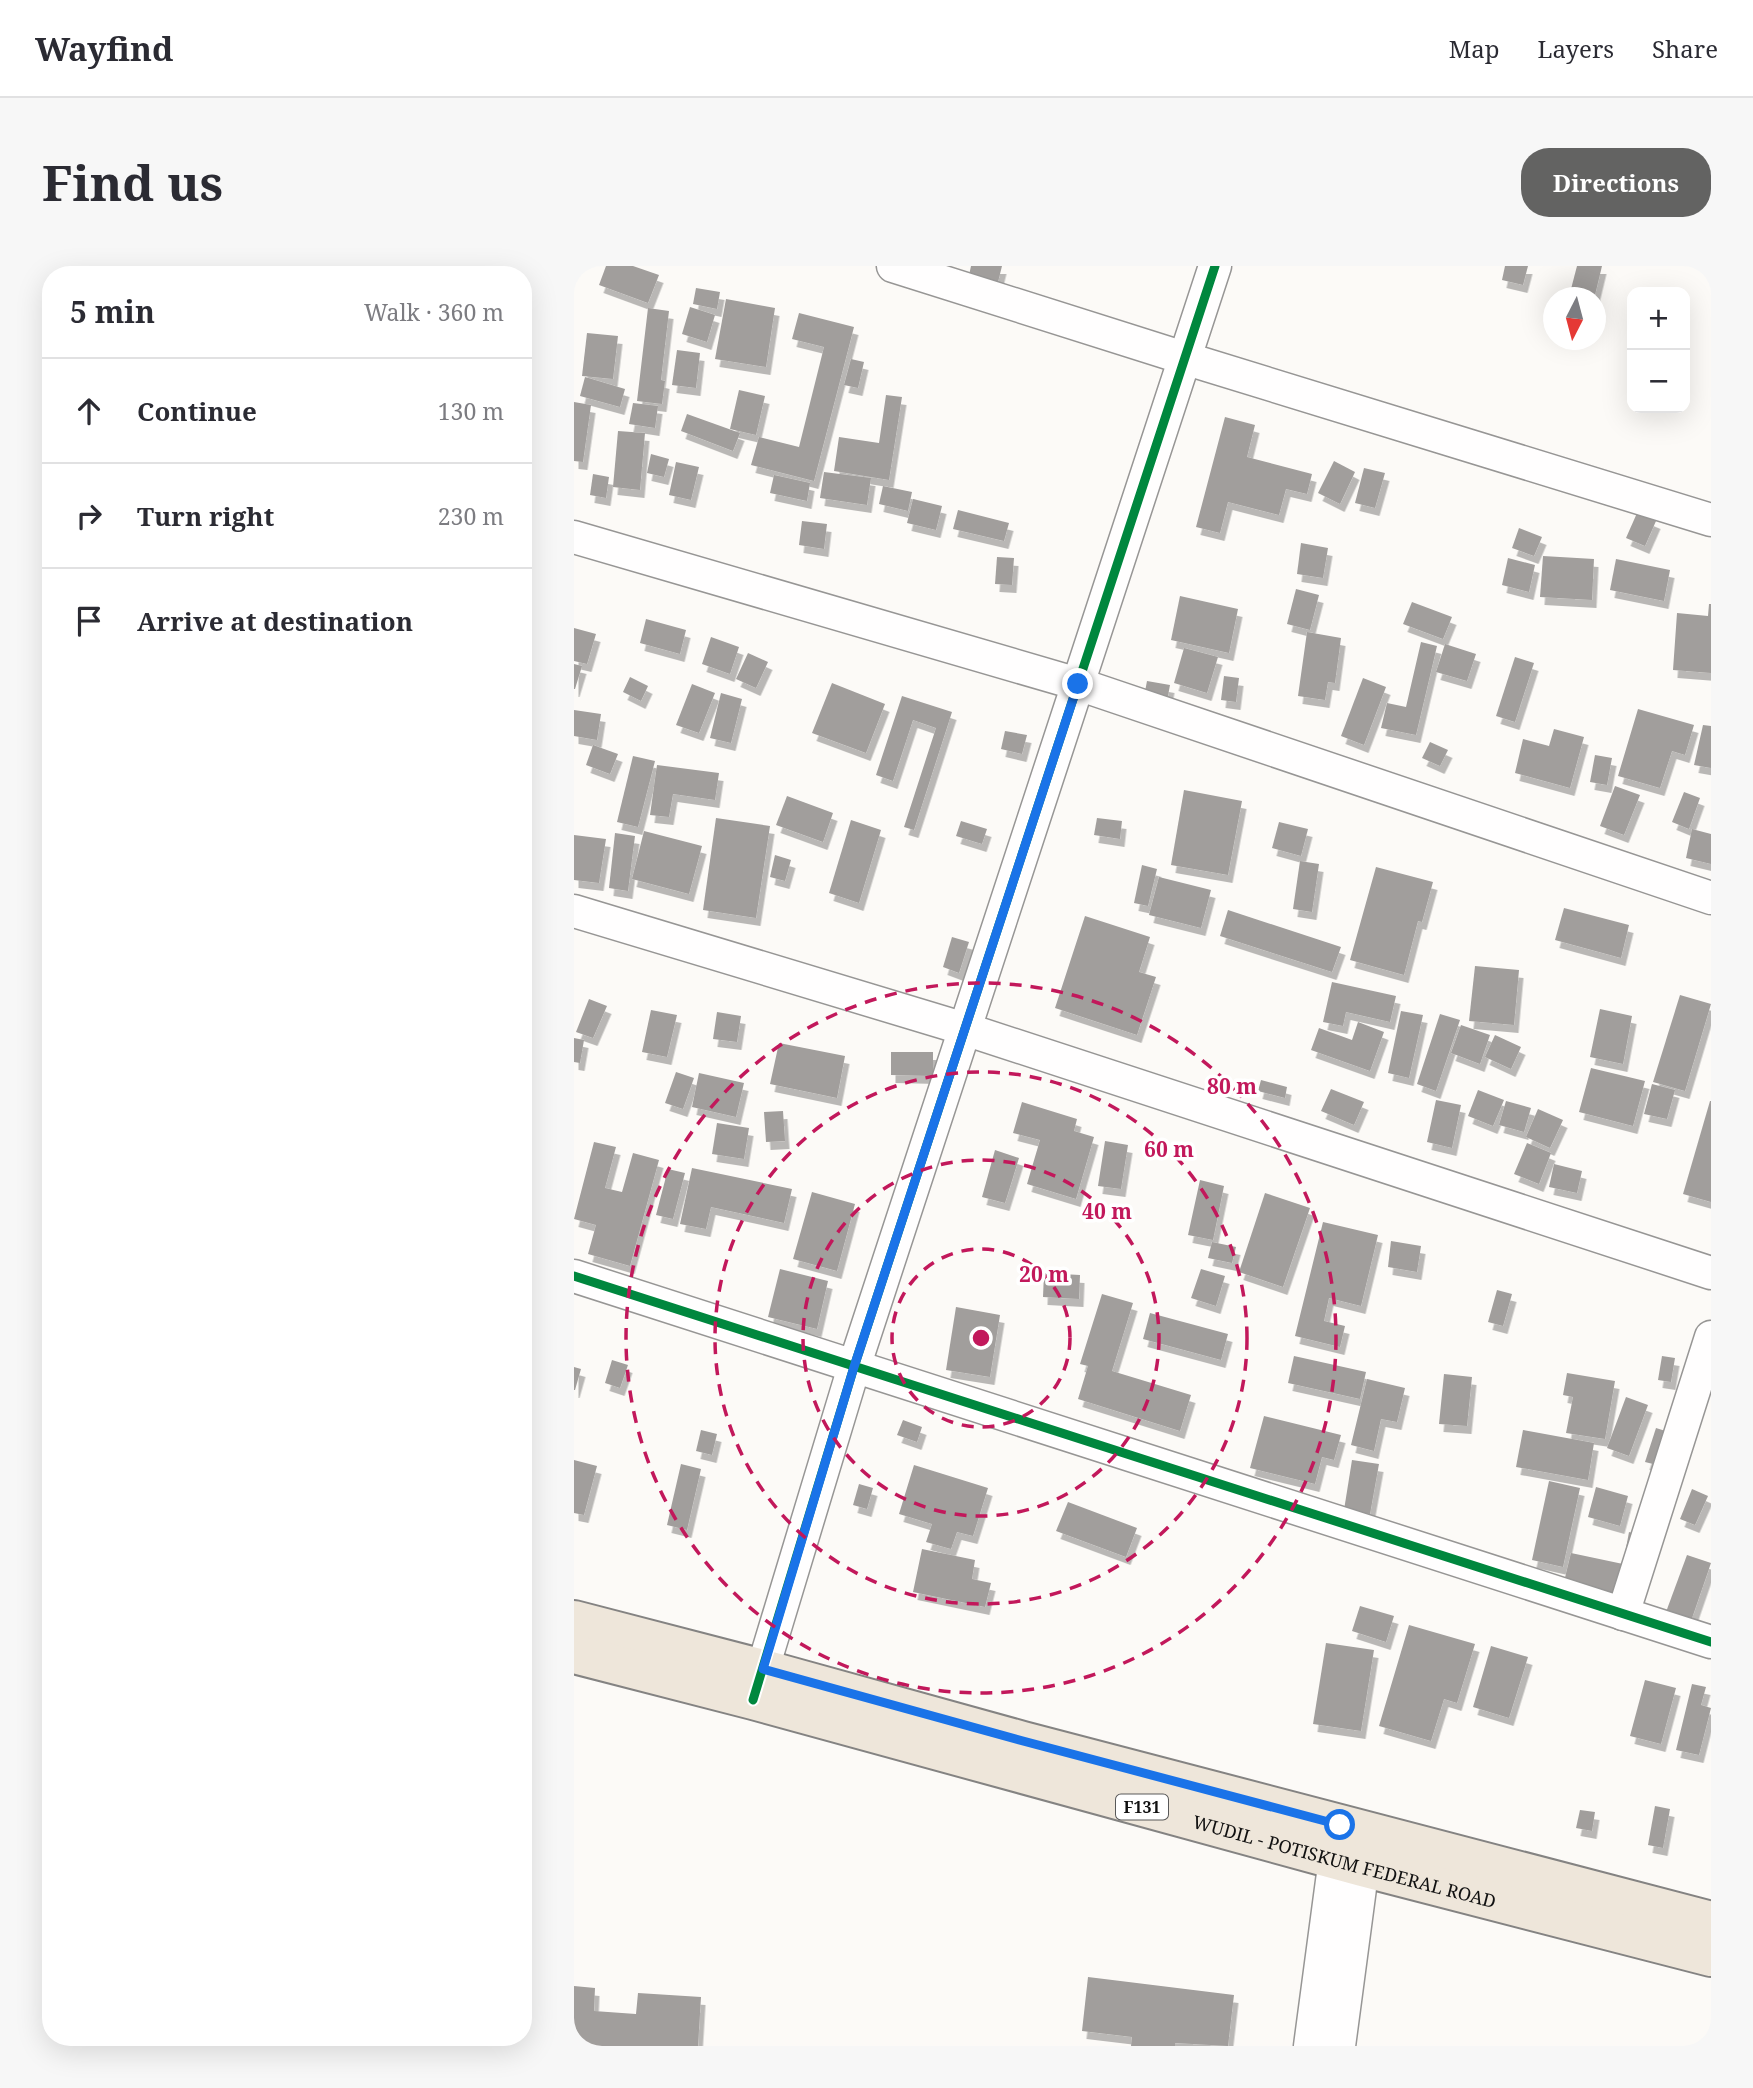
<!DOCTYPE html>
<meta charset="utf-8">
<style>
:root{--surface:#fff;--page:#f7f7f7;--text:#2b2b33;--muted:#7c7c81;--line:#e1e1e2;--accent:#636362}
body{margin:0;font-family:"Noto Serif",serif;background:var(--page);color:var(--text)}
.controls{position:absolute;right:21px;top:21px;display:grid;overflow:hidden;border-radius:14px;box-shadow:0 7px 28px #0002}
.controls button{width:63px;height:63px;display:grid;place-items:center;padding:0;border:0;border-bottom:2px solid var(--line);background:var(--surface);color:var(--text);font:35px sans-serif}
.compass{position:absolute;left:969px;top:21px;width:63px;height:63px;border-radius:50%;background:var(--surface);box-shadow:0 7px 28px #0002;rotate:186deg}
.stop{position:absolute;width:21px;height:21px;margin:-16px;border:5px solid #1a73e8;border-radius:50%;background:#fff}
.stop.end{background:#1a73e8;border-color:#fff;box-shadow:0 2px 7px #0008}
.list{margin:0;padding:0;list-style:none}
h2{display:flex;justify-content:space-between;align-items:center;height:91px;margin:0;padding:0 28px;font-size:30px}
h2 small{font-size:23px;font-weight:400;color:var(--muted)}
.list li{display:grid;grid-template-columns:46px 1fr auto;gap:21px;align-items:center;box-sizing:border-box;height:105px;padding:0 28px;border-top:2px solid var(--line)}
.list b{display:block;font-size:26px;white-space:nowrap}
.list em{font-size:23px;font-style:normal;color:var(--muted)}
.icon{flex:none;width:38px;height:38px;fill:none;stroke:currentColor;stroke-width:2;stroke-linecap:round;stroke-linejoin:round}
.map{position:relative;flex:none;width:1137px;height:1780px;overflow:hidden;border-radius:28px}
header{display:flex;align-items:center;gap:42px;box-sizing:border-box;height:98px;padding:0 35px;background:var(--surface);border-bottom:2px solid var(--line)}
header strong{font-size:33px}
nav{display:flex;gap:38px;margin-inline-start:auto;font-size:24px}
.intro{display:flex;align-items:center;justify-content:space-between;box-sizing:border-box;height:168px;padding:0 42px}
h1{margin:0;font-size:49px}
.button{padding:18px 32px;border-radius:28px;background:var(--accent);color:#fff;font-size:24px;font-weight:700}
main{display:flex;gap:42px;padding:0 42px}
aside{flex:1;background:var(--surface);border-radius:28px;box-shadow:0 7px 28px #0002}
.map>svg:first-child{display:block}
.building{fill:#a19e9c;filter:url(#shadow)}
.lines{fill:none;stroke-linecap:round;stroke-linejoin:round}
.minor-casing{stroke:#979695;stroke-width:35}
.major-casing{stroke:#848382;stroke-width:42}
.minor{stroke:#fffefe;stroke-width:32}
.major{stroke:#eee6da;stroke-width:38}
.cycleway-casing{stroke:#fff;stroke-width:13}
.cycleway{stroke:#00873e;stroke-width:9}
.route{stroke:#1a73e8;stroke-width:9}
.ring{fill:none;stroke:#c2185b;stroke-width:3.5;stroke-dasharray:12 9}
.labels{text-anchor:middle;dominant-baseline:central;stroke-width:7;stroke-linejoin:round;paint-order:stroke}
.shield{fill:#fff;stroke:#585858;stroke-width:2}
.shield-label{font-size:16px;font-weight:bold;fill:#111}
.street-label{font-size:18px;fill:#111;stroke:#fff}
.centre{fill:#c2185b;stroke:#fff;stroke-width:3.5}
.ring-label{font-size:21px;text-anchor:middle;font-weight:bold;fill:#c2185b;stroke:#fff;stroke-width:7;stroke-linejoin:round;paint-order:stroke}
</style>
<header>
<strong>Wayfind</strong>
<nav><a>Map</a><a>Layers</a><a>Share</a></nav>
</header>
<div class="intro"><h1>Find us</h1><a class="button">Directions</a></div>
<main>
<aside>
<h2>5 min<small>Walk · 360 m</small></h2>
<ul class="list">
<li><svg class="icon" aria-label="ahead" viewBox="0 0 24 24"><path d="M12 20V5M6 11l6-6 6 6"/></svg><div><b>Continue</b></div><em>130 m</em></li>
<li><svg class="icon" aria-label="right" viewBox="0 0 24 24"><path d="M7 20v-9h11M14 6l5 5-5 5"/></svg><div><b>Turn right</b></div><em>230 m</em></li>
<li><svg class="icon" aria-label="arrive" viewBox="0 0 24 24"><path d="M6 21V4h12l-3 4 3 4H6"/></svg><div><b>Arrive at destination</b></div></li>
</ul>
</aside>
<div class="map">
<svg width="1137" height="1780" viewBox="0 0 1137 1780">
<defs>
<filter id="shadow"><feDropShadow dx="4.5" dy="8" stdDeviation="0" flood-color="#0004"/></filter>
</defs>
<rect width="100%" height="100%" fill="#fcfaf7"/>
<g class="building">
<polygon points="32,0 59,0 85,9 74,37 25,19"/>
<polygon points="397,0 428,0 423,20 394,14"/>
<polygon points="931,0 954,0 949,19 928,14"/>
<polygon points="1003,0 1028,0 1021,29 997,23"/>
<polygon points="122,22 146,26 143,43 119,38"/>
<polygon points="152,33 201,42 192,101 141,93"/>
<polygon points="116,41 141,49 133,76 108,68"/>
<polygon points="74,42 95,45 87,114 91,115 88,138 63,135"/>
<polygon points="225,47 280,61 240,215 177,199 185,171 225,181 250,81 218,73"/>
<polygon points="13,67 44,70 39,113 8,110"/>
<polygon points="103,84 126,87 122,122 98,119"/>
<polygon points="277,93 290,96 284,122 270,119"/>
<polygon points="11,111 51,123 46,141 6,130"/>
<polygon points="165,124 191,130 182,169 156,163"/>
<polygon points="312,129 328,131 315,214 260,205 265,171 305,177"/>
<polygon points="0,136 17,139 9,196 0,195"/>
<polygon points="59,137 84,140 81,162 55,158"/>
<polygon points="113,148 166,167 159,185 107,165"/>
<polygon points="651,151 681,159 673,191 738,208 733,228 712,223 705,249 654,236 646,267 622,261"/>
<polygon points="44,165 71,167 66,224 39,221"/>
<polygon points="77,188 95,193 90,211 73,207"/>
<polygon points="760,195 781,206 766,238 744,227"/>
<polygon points="102,196 125,201 117,234 95,229"/>
<polygon points="790,202 811,207 801,242 781,237"/>
<polygon points="250,206 297,212 293,239 246,232"/>
<polygon points="19,208 35,211 32,232 16,229"/>
<polygon points="200,209 236,217 233,235 196,227"/>
<polygon points="309,220 338,226 334,245 305,238"/>
<polygon points="339,233 368,240 362,264 333,257"/>
<polygon points="384,244 435,257 430,275 379,263"/>
<polygon points="1063,247 1082,255 1071,280 1052,272"/>
<polygon points="228,255 253,258 250,283 225,279"/>
<polygon points="945,262 968,271 960,290 938,282"/>
<polygon points="727,277 754,282 749,312 723,308"/>
<polygon points="969,290 1020,293 1018,334 966,331"/>
<polygon points="423,291 440,292 438,319 421,318"/>
<polygon points="934,292 961,299 955,326 928,319"/>
<polygon points="1042,293 1096,304 1090,335 1036,324"/>
<polygon points="722,323 745,329 736,364 713,358"/>
<polygon points="606,330 664,343 655,387 597,374"/>
<polygon points="838,336 878,351 869,373 829,358"/>
<polygon points="1135,338 1137,338 1137,407 1099,404 1103,347 1134,350"/>
<polygon points="72,353 112,364 106,388 66,377"/>
<polygon points="0,362 22,368 13,398 0,395"/>
<polygon points="733,366 767,372 761,417 754,416 751,434 724,430"/>
<polygon points="137,371 165,381 156,408 128,398"/>
<polygon points="847,376 863,380 842,469 807,462 813,437 832,441"/>
<polygon points="871,378 902,388 893,415 862,406"/>
<polygon points="610,382 644,391 633,427 600,417"/>
<polygon points="174,387 194,396 182,422 162,413"/>
<polygon points="941,391 960,397 941,456 922,450"/>
<polygon points="0,398 8,400 1,423 0,423"/>
<polygon points="650,410 665,412 662,436 647,434"/>
<polygon points="56,411 74,420 67,435 49,426"/>
<polygon points="789,412 812,421 790,479 767,470"/>
<polygon points="573,415 596,419 592,440 569,436"/>
<polygon points="258,417 311,438 292,487 238,467"/>
<polygon points="118,418 141,427 125,467 102,459"/>
<polygon points="147,427 168,433 157,477 136,472"/>
<polygon points="328,430 378,446 340,564 330,561 362,462 339,454 319,515 302,509"/>
<polygon points="1064,443 1120,459 1111,489 1098,485 1086,522 1044,510"/>
<polygon points="0,444 27,448 23,474 0,470"/>
<polygon points="1129,459 1137,460 1137,502 1120,499"/>
<polygon points="980,463 1010,471 996,522 941,507 949,473 975,480"/>
<polygon points="431,465 453,469 448,488 427,483"/>
<polygon points="856,476 874,484 866,500 848,492"/>
<polygon points="19,479 44,488 36,508 12,499"/>
<polygon points="1021,489 1038,492 1033,519 1016,516"/>
<polygon points="59,490 81,495 64,561 43,556"/>
<polygon points="83,499 145,507 141,534 99,528 95,551 76,549"/>
<polygon points="1041,520 1066,529 1050,569 1026,560"/>
<polygon points="610,524 668,535 654,609 597,599"/>
<polygon points="1110,526 1126,532 1115,563 1098,556"/>
<polygon points="213,530 259,547 249,576 202,559"/>
<polygon points="142,552 196,560 182,652 129,644"/>
<polygon points="523,552 548,555 546,573 520,569"/>
<polygon points="277,554 307,564 285,637 255,627"/>
<polygon points="387,555 413,563 408,578 382,570"/>
<polygon points="705,556 734,563 727,590 698,582"/>
<polygon points="1118,563 1137,568 1137,598 1112,592"/>
<polygon points="70,565 128,580 115,628 58,613"/>
<polygon points="41,567 61,570 54,625 35,622"/>
<polygon points="0,569 32,573 25,617 0,614"/>
<polygon points="201,589 217,594 211,615 196,611"/>
<polygon points="726,595 745,598 738,646 719,643"/>
<polygon points="568,599 583,603 574,640 560,637"/>
<polygon points="802,601 859,616 848,656 844,655 830,709 776,694"/>
<polygon points="585,611 637,624 627,662 575,649"/>
<polygon points="990,642 1055,659 1047,692 981,674"/>
<polygon points="654,644 767,681 758,706 646,670"/>
<polygon points="511,650 576,671 565,706 582,711 563,769 481,742"/>
<polygon points="378,671 395,676 385,707 369,701"/>
<polygon points="901,700 945,704 940,759 895,755"/>
<polygon points="758,716 822,730 816,756 772,746 769,760 749,756"/>
<polygon points="1106,729 1137,738 1111,825 1079,816"/>
<polygon points="15,733 33,740 19,772 2,766"/>
<polygon points="1026,743 1058,750 1049,798 1016,791"/>
<polygon points="77,744 103,749 93,791 68,786"/>
<polygon points="827,745 849,749 835,812 814,807"/>
<polygon points="143,746 167,750 163,776 139,773"/>
<polygon points="866,748 886,754 862,825 843,818"/>
<polygon points="784,756 810,766 796,805 737,784 745,762 778,774"/>
<polygon points="887,759 916,769 906,798 877,787"/>
<polygon points="921,769 947,781 937,803 911,791"/>
<polygon points="0,772 10,774 6,797 0,796"/>
<polygon points="205,777 271,790 263,832 196,818"/>
<polygon points="317,786 359,786 359,810 317,809"/>
<polygon points="1017,802 1071,815 1059,860 1005,846"/>
<polygon points="102,806 120,812 109,843 91,837"/>
<polygon points="125,807 170,817 162,851 118,841"/>
<polygon points="687,814 713,821 711,832 684,825"/>
<polygon points="1078,818 1101,824 1093,853 1070,848"/>
<polygon points="757,823 790,836 780,859 747,845"/>
<polygon points="904,824 930,834 919,860 894,850"/>
<polygon points="862,834 887,839 878,882 853,876"/>
<polygon points="932,835 957,842 950,866 925,859"/>
<polygon points="1136,835 1137,835 1137,936 1109,928"/>
<polygon points="448,836 503,853 500,865 520,871 502,933 453,918 466,874 439,867"/>
<polygon points="964,843 989,854 976,882 952,871"/>
<polygon points="209,845 211,875 192,876 190,846"/>
<polygon points="143,857 175,862 170,893 138,888"/>
<polygon points="531,875 554,879 547,923 524,920"/>
<polygon points="20,876 42,881 31,922 48,926 59,887 85,894 56,1000 14,988 22,959 0,953"/>
<polygon points="953,877 977,887 965,918 940,908"/>
<polygon points="421,884 445,892 431,937 408,931"/>
<polygon points="980,898 1008,905 1003,927 975,921"/>
<polygon points="118,902 218,923 210,957 137,941 132,963 106,958"/>
<polygon points="94,903 111,907 99,953 82,949"/>
<polygon points="626,914 650,920 639,974 614,969"/>
<polygon points="238,926 281,938 263,1005 219,993"/>
<polygon points="691,927 736,942 709,1021 665,1006"/>
<polygon points="749,956 804,969 787,1040 755,1032 750,1055 771,1060 766,1081 721,1070"/>
<polygon points="817,975 847,980 843,1006 814,1001"/>
<polygon points="638,976 662,981 658,997 634,992"/>
<polygon points="206,1003 254,1015 243,1063 194,1051"/>
<polygon points="627,1003 651,1010 642,1040 617,1032"/>
<polygon points="470,1007 506,1009 505,1033 469,1031"/>
<polygon points="923,1024 938,1028 929,1060 914,1056"/>
<polygon points="528,1028 559,1037 538,1105 617,1129 606,1165 504,1133 514,1100 506,1098"/>
<polygon points="382,1041 426,1049 416,1111 372,1104"/>
<polygon points="576,1047 654,1068 647,1094 569,1073"/>
<polygon points="720,1090 792,1106 786,1133 714,1117"/>
<polygon points="1088,1090 1101,1092 1097,1116 1084,1114"/>
<polygon points="38,1094 54,1099 46,1122 31,1117"/>
<polygon points="0,1101 7,1103 1,1124 0,1124"/>
<polygon points="993,1107 1041,1115 1031,1173 992,1167 999,1131 989,1129"/>
<polygon points="870,1108 898,1111 893,1160 865,1158"/>
<polygon points="793,1113 831,1122 823,1156 807,1153 800,1185 777,1179"/>
<polygon points="1052,1131 1074,1139 1055,1190 1033,1182"/>
<polygon points="690,1150 767,1169 760,1194 748,1191 741,1218 676,1202"/>
<polygon points="329,1154 348,1161 343,1176 323,1169"/>
<polygon points="1082,1162 1101,1168 1091,1201 1071,1196"/>
<polygon points="127,1164 143,1168 138,1189 122,1185"/>
<polygon points="949,1164 1020,1177 1014,1214 942,1201"/>
<polygon points="0,1194 23,1200 10,1249 0,1247"/>
<polygon points="778,1194 805,1198 796,1248 770,1244"/>
<polygon points="107,1198 127,1203 113,1264 93,1259"/>
<polygon points="340,1199 414,1222 399,1270 383,1266 377,1283 352,1276 358,1258 325,1248"/>
<polygon points="975,1215 1006,1222 989,1301 958,1294"/>
<polygon points="285,1218 299,1222 293,1243 279,1239"/>
<polygon points="1022,1221 1054,1230 1046,1260 1014,1251"/>
<polygon points="1118,1223 1134,1230 1121,1259 1106,1253"/>
<polygon points="494,1236 563,1262 552,1291 482,1265"/>
<polygon points="1055,1266 1065,1269 1051,1334 989,1320 997,1287 1049,1298"/>
<polygon points="348,1283 401,1294 398,1313 417,1317 411,1341 339,1326"/>
<polygon points="1113,1289 1137,1297 1117,1355 1092,1346"/>
<polygon points="786,1340 820,1350 812,1376 778,1365"/>
<polygon points="835,1359 901,1378 883,1437 870,1433 857,1475 805,1460"/>
<polygon points="752,1377 800,1384 787,1465 739,1458"/>
<polygon points="917,1380 954,1391 935,1452 899,1441"/>
<polygon points="1071,1414 1102,1422 1087,1478 1056,1470"/>
<polygon points="1118,1418 1132,1421 1127,1439 1137,1442 1125,1489 1102,1484"/>
<polygon points="1081,1540 1096,1543 1089,1582 1074,1579"/>
<polygon points="1006,1544 1021,1546 1018,1565 1002,1562"/>
<polygon points="514,1711 660,1729 654,1780 601,1777 601,1780 557,1780 558,1771 508,1765"/>
<polygon points="0,1720 21,1722 20,1745 62,1748 64,1727 127,1731 124,1780 0,1780"/>
</g>
<g class="lines">
<g class="minor-casing">
<g id="minor">
<polyline points="319,0 610,92 1137,254"/>
<polyline points="0,271 504,418 1137,632"/>
<polyline points="0,645 391,763 1137,1007"/>
<polyline points="0,1010 1137,1376"/>
<polyline points="1049,1348 1137,1071"/>
<polyline points="182,1425 280,1101 641,0"/>
<polyline points="736,1780 764,1570"/>
<polyline points="765,1780 792,1577"/>
</g>
</g>
<g class="major-casing">
<g id="major">
<polyline points="0,1354 189,1403 449,1475 1137,1655"/>
<path id="s1" d="M0,1388l179,46 609,167 349,90"/>
</g>
</g>
<use href="#minor" class="minor"/>
<use href="#major" class="major"/>
<g class="cycleway-casing">
<g id="cycleway">
<polyline points="0,1010 1137,1376"/>
<polyline points="179,1434 280,1101 641,0"/>
</g>
</g>
<use href="#cycleway" class="cycleway"/>
</g>
<g class="lines">
<polyline class="route" points="504,418 280,1101 189,1403 449,1475 766,1559"/>
</g>
<g class="ring">
<circle cx="407" cy="1072" r="89"/>
<circle cx="407" cy="1072" r="178"/>
<circle cx="407" cy="1072" r="266"/>
<circle cx="407" cy="1072" r="355"/>
</g>
<g class="labels">
<rect class="shield" x="542" y="1528.5" width="52" height="25" rx="5"/>
<g class="shield-label">
<text x="568" y="1541">F131</text>
</g>
<g class="street-label">
<text stroke="none"><textPath href="#s1" startOffset="798">WUDIL - POTISKUM FEDERAL ROAD</textPath></text>
</g>
</g>
<circle cx="407" cy="1072" r="10" class="centre"/>
<g class="ring-label">
<text x="658" y="828">80 m</text>
<text x="595" y="891">60 m</text>
<text x="533" y="953">40 m</text>
<text x="470" y="1016">20 m</text>
</g>
</svg>
<div class="controls">
<button>+</button>
<button>−</button>
</div>
<svg class="compass" viewBox="-18 -18 36 36"><path d="M0-13l5 13h-10z" fill="#e53935"/><path d="M0 13l5-13h-10z" fill="#7c7c81"/></svg>
<div class="stop" style="left:766px;top:1559px"></div>
<div class="stop end" style="left:504px;top:418px"></div>
</div>
</main>
